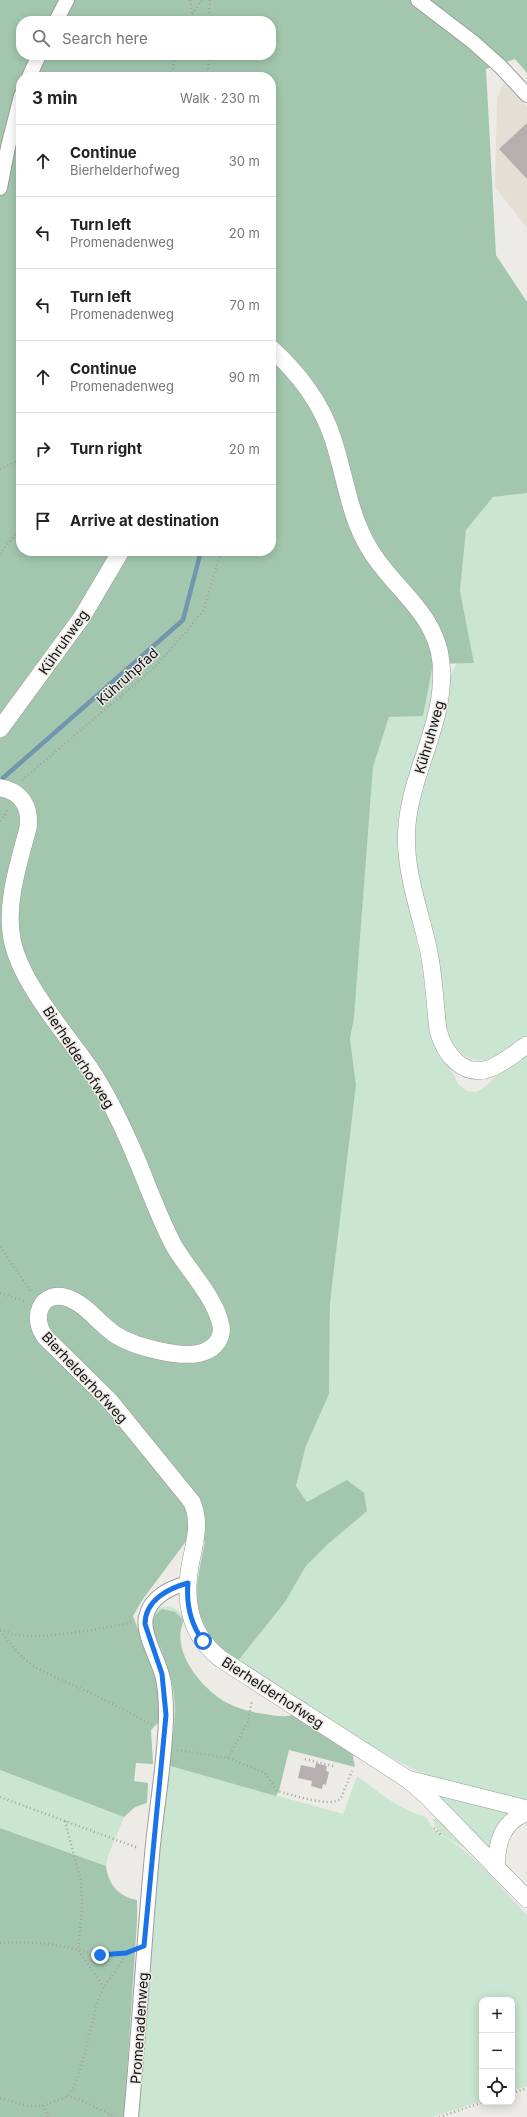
<!DOCTYPE html>
<meta charset="utf-8">
<style>
:root{--surface:#fff;--page:#f6f6f6;--text:#222;--muted:#767676;--line:#e0e0e0}
body{margin:0;font-family:Inter,sans-serif;background:var(--page);color:var(--text)}
.controls{position:absolute;right:12px;bottom:12px;display:grid;overflow:hidden;border-radius:8px;box-shadow:0 2px 10px #0003}
.controls button{width:36px;height:36px;display:grid;place-items:center;padding:0;border:0;border-bottom:1px solid var(--line);background:var(--surface);color:var(--text);font:20px sans-serif}
.stop{position:absolute;width:12px;height:12px;margin:-9px;border:3px solid #1a73e8;border-radius:50%;background:#fff}
.stop.end{background:#1a73e8;border-color:#fff;box-shadow:0 1px 4px #0008}
.list{margin:0;padding:0;list-style:none}
h2{display:flex;justify-content:space-between;align-items:center;height:52px;margin:0;padding:0 16px;font-size:17px}
h2 small{font-size:13px;font-weight:400;color:var(--muted)}
.list li{display:grid;grid-template-columns:26px 1fr auto;gap:12px;align-items:center;box-sizing:border-box;height:72px;padding:0 16px;border-top:1px solid var(--line)}
.list b{display:block;font-size:15px;white-space:nowrap}
.list p{margin:0;font-size:13px;white-space:nowrap;color:var(--muted)}
.list em{font-size:13px;font-style:normal;color:var(--muted)}
.icon{flex:none;width:22px;height:22px;fill:none;stroke:currentColor;stroke-width:2;stroke-linecap:round;stroke-linejoin:round}
.map{position:relative;flex:none;width:527px;height:2117px;overflow:hidden}
.search{position:absolute;background:var(--surface);box-shadow:0 2px 10px #0003;left:16px;top:16px;width:260px;height:44px;display:flex;align-items:center;gap:10px;box-sizing:border-box;padding:0 14px;border-radius:16px;color:var(--muted);font-size:15px}
.panel{position:absolute;background:var(--surface);box-shadow:0 2px 10px #0003;left:16px;top:72px;width:260px;height:484px;border-radius:16px}
.map>svg:first-child{display:block}
.built{fill:#e4dfd4}
.green{fill:#cae5d1}
.forest{fill:#a3c7ae;fill-rule:evenodd}
.lines{fill:none;stroke-linecap:round;stroke-linejoin:round}
.stream{stroke:#7296ad;stroke-width:4.5}
.building{fill:#b5b0af}
.minor-casing{stroke:#9e9c98;stroke-width:16}
.tertiary-casing{stroke:#9e9c98;stroke-width:18}
.path{stroke:#a5a3a0;stroke-width:2.5;stroke-dasharray:1 3;stroke-linecap:butt}
.minor{stroke:#fff;stroke-width:14}
.tertiary{stroke:#fff;stroke-width:17}
.route{stroke:#1a73e8;stroke-width:5}
.labels{text-anchor:middle;dominant-baseline:central;stroke-width:3;stroke-linejoin:round;paint-order:stroke}
.street-label{font-size:14px;fill:#151413;stroke:#edebe6}
</style>
<div class="map">
<svg width="527" height="2117" viewBox="0 0 527 2117">
<rect width="100%" height="100%" fill="#edebe6"/>
<polygon class="built" points="504,83 527,107 527,228 495,187 497,98"/>
<g class="green">
<path d="M527,493v543c-30,22 -52,40 -79,3l-32,-165 -3,-50 16,-63 20,-61 -1,-18 9,-20 17,1 -14,-72 6,-61 27,-33z"/>
<polygon points="433,664 438,678 402,874 422,966 429,1029 439,1056 451,1069 458,1084 467,1091 477,1092 487,1085 499,1073 527,1054 527,1801 431,1777 412,1769 364,1742 237,1662 285,1602 306,1566 329,1543 307,1502 296,1487 306,1446 329,1393 330,1303 356,1085 350,1040 354,1018 373,767 389,717"/>
<polygon points="170,1606 180,1612 184,1620 175,1612 162,1609 153,1620 154,1611 157,1608"/>
<path d="M167,1765l176,49 14,-38c22,17 42,33 69,41 12,22 19,18 36,32 24,18 44,45 65,66v171l-15,5v-91h-30v101l-50,16h-295z"/>
<polygon points="0,1770 124,1817 108,1856 106,1866 0,1828"/>
<polygon points="433,1791 513,1811 496,1828 489,1852"/>
<polygon points="432,1819 438,1819 465,1848 440,1834"/>
</g>
<g class="forest">
<path d="M0,0h527v73l-12,-14 -29,10 10,186 31,47v191l-34,4 -27,33 -6,61 14,72 -41,1 -10,52 -34,1 -16,50 -19,251 -4,21 6,46 -26,218 -1,91 -23,52 -10,40 11,16 40,-22 17,13 3,18 -38,32 -23,23 -21,36 -48,60c-51,-42 -44,-60 -32,-121l-18,-1 -44,59 -10,17 23,60 3,20 -1,27 -7,7 2,34 -17,-1 -2,18 14,2 -1,20 -12,4 -11,10 -124,-47zM21,21h250v34h-250zM21,77h250v474h-250z"/>
<path d="M162,1609l13,3 9,8c-14,29 15,65 38,80 13,8 28,12 43,14 9,2 21,4 30,0l59,38 -1,6 2,9 -66,-17 -10,41 -3,5 -109,-31c8,-32 12,-65 1,-97 -4,-14 -11,-28 -17,-43l5,-11z"/>
<path d="M0,1828l106,38c2,18 13,31 31,34v21l-13,196h-124z"/>
</g>
<g class="lines">
<polyline class="stream" points="3,778 183,620 201,551"/>
</g>
<g class="building">
<polygon points="527,123 527,179 499,149"/>
<polygon points="316,1763 327,1766 326,1771 329,1772 326,1785 323,1784 322,1789 311,1786 312,1781 298,1778 301,1765 315,1768"/>
</g>
<g class="lines">
<g class="minor-casing">
<g id="minor">
<polyline points="418,0 473,42 501,67 527,95"/>
<polyline points="56,21 67,0"/>
<polyline points="29,77 39,55"/>
<polyline points="0,188 8,147 21,96"/>
<path d="M131,2117c8,-87 13,-175 21,-262 4,-46 13,-92 14,-138 0,-14 0,-29 -4,-42 -4,-16 -20,-42 -16,-58 4,-20 25,-30 42,-34"/>
</g>
</g>
<g class="tertiary-casing">
<g id="tertiary">
<path d="M271,348c28,26 50,54 62,91 12,36 16,76 36,109 23,40 67,64 72,114 6,57 -29,107 -34,163 -4,44 13,85 22,127 5,26 6,52 9,78 6,23 25,49 53,38 13,-5 25,-16 36,-23"/>
<polyline points="0,729 82,617 121,551"/>
<path d="M0,788c21,3 31,19 28,40 -9,35 -23,75 -16,111 8,43 52,92 77,128 18,26 32,56 45,86 13,30 24,63 40,93 14,24 42,52 47,80 2,11 -5,21 -15,25 -21,10 -75,-5 -93,-18 -15,-11 -28,-29 -45,-35 -28,-9 -38,21 -22,40l64,63 82,101c8,19 4,35 0,54 -9,40 -5,77 29,103l186,120 20,17 100,103"/>
<polyline points="407,1779 527,1809"/>
<path d="M496,1868c1,-26 5,-45 31,-56"/>
</g>
</g>
<g class="path">
<polyline points="190,0 192,13"/>
<polyline points="188,21 201,0"/>
<polyline points="208,21 210,0"/>
<polyline points="171,77 175,55"/>
<polyline points="208,77 209,55"/>
<polyline points="0,469 21,459"/>
<polyline points="0,554 21,527"/>
<polyline points="22,780 154,668 186,632 203,611 221,551"/>
<polyline points="0,821 6,814 8,808"/>
<polyline points="0,1247 32,1293"/>
<polyline points="0,1293 26,1302"/>
<path d="M0,1630c6,1 12,4 18,5 23,5 89,-7 114,-13"/>
<polyline points="0,1631 21,1656 36,1668 99,1697 153,1725"/>
<path d="M177,1750l51,8 37,15 12,18c14,3 54,18 64,7l11,-27"/>
<polyline points="228,1758 248,1722 252,1700"/>
<polyline points="305,1759 333,1766"/>
<polyline points="0,1797 138,1848"/>
<polyline points="65,1821 81,1882 82,1906 78,1950 104,1987"/>
<polyline points="434,1828 442,1836"/>
<path d="M0,1943c18,-1 38,-1 56,2 26,5 42,12 70,8"/>
<polyline points="512,2093 527,2088"/>
<polyline points="67,2096 81,2100 115,2117"/>
<polyline points="0,2098 28,2106 43,2106"/>
<path d="M48,2117l-5,-11c7,-3 17,-6 23,-9 15,-9 26,-83 34,-102 7,-16 20,-26 26,-42"/>
<polyline points="439,2117 484,2102"/>
</g>
<use href="#minor" class="minor"/>
<use href="#tertiary" class="tertiary"/>
</g>
<g class="lines">
<path class="route" d="M100,1955l26,-2 18,-7 22,-231 -4,-41 -17,-50c0,-24 24,-36 43,-41 -2,22 2,40 15,58"/>
</g>
<g class="labels">
<g class="street-label">
<text transform="translate(63 642) rotate(-55)">Kühruhweg</text>
<text transform="translate(127 676) rotate(-42)">Kühruhpfad</text>
<text transform="translate(429 737) rotate(-74)">Kühruhweg</text>
<text transform="translate(79 1057) rotate(57)">Bierhelderhofweg</text>
<text transform="translate(85 1377) rotate(47)">Bierhelderhofweg</text>
<text transform="translate(273 1692) rotate(33)">Bierhelderhofweg</text>
<text transform="translate(139 2028) rotate(-86)">Promenadenweg</text>
</g>
</g>
</svg>
<div class="controls">
<button>+</button>
<button>−</button>
<button><svg class="icon" aria-label="locate" viewBox="0 0 24 24"><circle cx="12" cy="12" r="6"/><path d="M12 2v4M12 18v4M2 12h4M18 12h4"/></svg></button>
</div>
<div class="stop" style="left:203px;top:1641px"></div>
<div class="stop end" style="left:100px;top:1955px"></div>
<div class="search"><svg class="icon" aria-label="search" viewBox="0 0 24 24"><circle cx="10" cy="10" r="6"/><path d="M15 15l6 6"/></svg>Search here</div>
<section class="panel">
<h2>3 min<small>Walk · 230 m</small></h2>
<ul class="list">
<li><svg class="icon" aria-label="ahead" viewBox="0 0 24 24"><path d="M12 20V5M6 11l6-6 6 6"/></svg><div><b>Continue</b><p>Bierhelderhofweg</p></div><em>30 m</em></li>
<li><svg class="icon" aria-label="left" viewBox="0 0 24 24"><path d="M17 20v-9H6M10 6l-5 5 5 5"/></svg><div><b>Turn left</b><p>Promenadenweg</p></div><em>20 m</em></li>
<li><svg class="icon" aria-label="left" viewBox="0 0 24 24"><path d="M17 20v-9H6M10 6l-5 5 5 5"/></svg><div><b>Turn left</b><p>Promenadenweg</p></div><em>70 m</em></li>
<li><svg class="icon" aria-label="ahead" viewBox="0 0 24 24"><path d="M12 20V5M6 11l6-6 6 6"/></svg><div><b>Continue</b><p>Promenadenweg</p></div><em>90 m</em></li>
<li><svg class="icon" aria-label="right" viewBox="0 0 24 24"><path d="M7 20v-9h11M14 6l5 5-5 5"/></svg><div><b>Turn right</b></div><em>20 m</em></li>
<li><svg class="icon" aria-label="arrive" viewBox="0 0 24 24"><path d="M6 21V4h12l-3 4 3 4H6"/></svg><div><b>Arrive at destination</b></div></li>
</ul>
</section>
</div>
